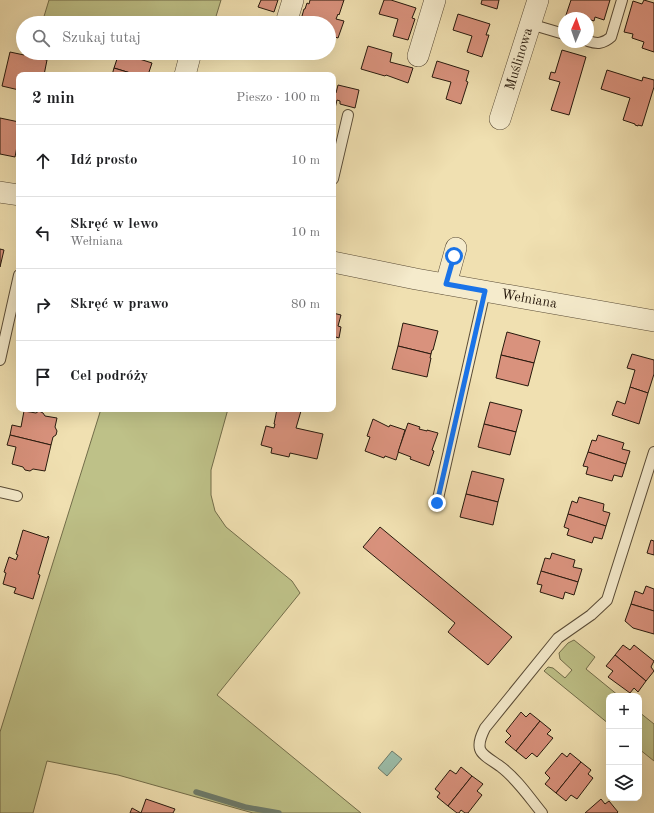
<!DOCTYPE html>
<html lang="pl">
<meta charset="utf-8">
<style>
:root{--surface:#fff;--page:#f2f2f2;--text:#202124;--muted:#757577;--line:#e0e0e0}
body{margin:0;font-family:"Old Standard TT",serif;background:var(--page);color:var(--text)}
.controls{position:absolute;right:12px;bottom:12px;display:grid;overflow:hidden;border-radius:8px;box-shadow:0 4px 16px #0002}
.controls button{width:36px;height:36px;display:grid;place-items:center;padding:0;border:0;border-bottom:1px solid var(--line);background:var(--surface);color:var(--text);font:20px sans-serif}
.compass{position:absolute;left:558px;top:12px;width:36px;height:36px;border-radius:50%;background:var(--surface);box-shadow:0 4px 16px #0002;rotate:2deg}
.stop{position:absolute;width:12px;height:12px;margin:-9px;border:3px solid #1a73e8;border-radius:50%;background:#fff}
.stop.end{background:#1a73e8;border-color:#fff;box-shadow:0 1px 4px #0008}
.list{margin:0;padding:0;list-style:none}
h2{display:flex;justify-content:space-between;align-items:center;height:52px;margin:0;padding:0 16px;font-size:17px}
h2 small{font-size:13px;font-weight:400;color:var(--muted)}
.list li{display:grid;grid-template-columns:26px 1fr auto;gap:12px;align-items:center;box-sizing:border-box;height:72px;padding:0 16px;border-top:1px solid var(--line)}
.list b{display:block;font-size:15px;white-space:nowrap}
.list p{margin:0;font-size:13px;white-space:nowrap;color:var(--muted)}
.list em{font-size:13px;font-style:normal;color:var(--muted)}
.icon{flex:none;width:22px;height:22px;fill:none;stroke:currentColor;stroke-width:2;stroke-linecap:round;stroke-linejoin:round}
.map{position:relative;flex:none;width:654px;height:813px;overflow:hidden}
.search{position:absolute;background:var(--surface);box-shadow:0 4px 16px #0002;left:16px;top:16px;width:320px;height:44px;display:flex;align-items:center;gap:10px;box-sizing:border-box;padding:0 14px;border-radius:22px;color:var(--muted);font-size:15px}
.panel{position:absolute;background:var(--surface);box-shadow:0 4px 16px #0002;left:16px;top:72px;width:320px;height:340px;border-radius:8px}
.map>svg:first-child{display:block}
.green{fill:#bec188;stroke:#726d4a}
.water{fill:#9bbda9;stroke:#6d7b6b}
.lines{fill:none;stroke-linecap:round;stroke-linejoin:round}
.stream{stroke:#6d7b6b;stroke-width:5.5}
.building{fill:#d9927d;stroke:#27190d}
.lane-casing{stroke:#594b36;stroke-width:12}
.street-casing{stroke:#594b36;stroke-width:22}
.lane{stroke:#f5ebcc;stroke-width:10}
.street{stroke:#f5ebcc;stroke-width:21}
.route{stroke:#1a73e8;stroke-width:5}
.labels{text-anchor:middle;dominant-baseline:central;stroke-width:4;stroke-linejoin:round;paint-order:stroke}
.street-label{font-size:14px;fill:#27190d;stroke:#f5ebcc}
</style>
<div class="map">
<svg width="654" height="813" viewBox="0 0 654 813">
<rect width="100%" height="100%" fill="#f0e0b1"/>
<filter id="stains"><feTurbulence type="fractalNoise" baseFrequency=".005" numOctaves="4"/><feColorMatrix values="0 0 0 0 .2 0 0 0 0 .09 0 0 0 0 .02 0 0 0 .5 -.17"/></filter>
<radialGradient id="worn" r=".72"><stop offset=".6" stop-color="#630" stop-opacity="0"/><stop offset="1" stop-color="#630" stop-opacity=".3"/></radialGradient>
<g class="green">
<polygon points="49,0 221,0 214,23 42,23"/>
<polygon points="101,409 228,409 211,470 211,495 215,511 226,527 292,581 300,593 217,695 361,813 253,813 118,775 47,761 33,813 0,813 0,732"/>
<polygon points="574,640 595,657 586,669 619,696 609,696 609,724 544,671 548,667 553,668 565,678 572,670 560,659 559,653 568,643"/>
<polygon points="639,712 654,724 654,761 639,749"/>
</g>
<polygon class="water" points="392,751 402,759 387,776 378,768"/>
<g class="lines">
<polyline class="stream" points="196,792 245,807 279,813"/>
</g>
<g class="building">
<polygon points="261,0 278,0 274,12 258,7"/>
<polygon points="310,0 344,0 339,15 338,14 336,19 344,21 338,38 329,35 329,23 300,23 304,9 305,9 307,3 309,4"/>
<polygon points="384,0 391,0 416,8 412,18 415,19 408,40 393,36 398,19 379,14"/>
<polygon points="482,0 499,0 497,9 481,4"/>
<polygon points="571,0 610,0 604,20 595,17 594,21 588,19 588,18 565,18"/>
<polygon points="644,0 654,3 654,52 642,48 644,42 632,38 633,34 624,32 633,1 642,4"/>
<polygon points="458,14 490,24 486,35 489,35 482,57 467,52 472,36 453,30"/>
<polygon points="235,17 254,23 234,23"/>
<polygon points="368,46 392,53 390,62 413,68 408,83 386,75 385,76 361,69"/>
<polygon points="562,50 586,57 569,115 551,110 560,82 549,79 551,72 555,73"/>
<polygon points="10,52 24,55 25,53 33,53 32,57 47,60 44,75 19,75 19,90 2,86"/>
<polygon points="119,53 129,53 130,56 152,63 148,75 137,75 114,68"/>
<polygon points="437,61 469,71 466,81 468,82 461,104 446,99 451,82 432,77"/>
<polygon points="114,68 137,75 112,75"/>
<polygon points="607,70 642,81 643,77 654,80 654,87 642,126 638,125 638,126 635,125 635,124 623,120 630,98 601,89"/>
<polygon points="338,85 359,90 355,108 340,104 340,101 337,100 333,117 333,93 336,93"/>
<polygon points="0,118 19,122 19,136 15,157 0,154"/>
<polygon points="0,249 4,250 0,267"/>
<polygon points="333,313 341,315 338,326 341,327 339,338 336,337 333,347"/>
<polygon points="403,323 438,331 433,350 432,350 431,354 398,346"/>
<polygon points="507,332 540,341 534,363 501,355"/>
<polygon points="398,346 431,354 430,358 431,358 427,377 392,369"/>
<polygon points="632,354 654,360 654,374 648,393 630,387 635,370 627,368"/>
<polygon points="501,355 534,363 528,386 496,378"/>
<polygon points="630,387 648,393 639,424 612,415 617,401 625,404"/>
<polygon points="490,402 522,410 516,432 484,424"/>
<polygon points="277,409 293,409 301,411 296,428 323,434 317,459 290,453 289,457 271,453 272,448 261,445 266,426 274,428 275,424 274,424"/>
<polygon points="24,411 36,413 39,411 43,413 45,416 57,418 55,427 57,431 56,435 53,437 51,445 10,435 12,425 21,427"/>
<polygon points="373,419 389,427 390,425 405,430 396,460 385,456 384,458 365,451 370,437 367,436"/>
<polygon points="408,423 420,427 419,429 427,431 427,430 438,433 432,450 434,451 429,466 410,459 411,457 398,452"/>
<polygon points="484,424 516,432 510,455 478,447"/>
<polygon points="10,435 51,445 45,471 33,469 30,471 25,470 23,467 12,464 16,447 7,445"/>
<polygon points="598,435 624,443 622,449 630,451 626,464 588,452 592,440 596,441"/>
<polygon points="588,452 626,464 622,477 614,475 612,481 586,474 588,467 583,466"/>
<polygon points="472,471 504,479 498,502 466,494"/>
<polygon points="466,494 498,502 493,525 460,517"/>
<polygon points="579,497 604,504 603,511 610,513 606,526 568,514 572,501 577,503"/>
<polygon points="568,514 606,526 602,539 594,537 592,543 567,535 569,529 564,527"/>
<polygon points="380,527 512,637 488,665 448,632 455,623 363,547"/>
<polygon points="23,530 47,538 48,536 49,537 38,574 40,575 33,599 14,593 16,588 3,584 6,573 4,572 9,557 16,560 18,555 16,554"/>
<polygon points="651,540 654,541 654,555 647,553"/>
<polygon points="552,553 575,560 573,567 582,569 578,582 541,571 545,558 550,559"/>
<polygon points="541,571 578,582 574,595 565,592 563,599 540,592 542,585 537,584"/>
<polygon points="646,586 654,589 654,611 631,604 635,591 643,594"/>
<polygon points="631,604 654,611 654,634 633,628 625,621"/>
<polygon points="623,645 630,650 634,645 654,661 651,667 654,671 646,681 615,655"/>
<polygon points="615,655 646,681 638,692 634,688 630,693 608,677 613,671 606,666"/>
<polygon points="521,712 526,717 530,713 540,721 516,751 505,742 511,736 506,731"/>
<polygon points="540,721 551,730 547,734 553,738 537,757 532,753 526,759 516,751"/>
<polygon points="562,753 567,757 570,753 581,762 556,793 545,784 550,778 545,773"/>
<polygon points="581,762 591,770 588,774 593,778 577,799 571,795 566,801 556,793"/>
<polygon points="461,767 472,776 448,806 437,797 440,793 435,789 450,770 456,774"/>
<polygon points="472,776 483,784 477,791 482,795 468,813 465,813 461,810 459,813 457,813 448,806"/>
<polygon points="146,799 175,809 173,813 130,813 132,808 141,813"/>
<polygon points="601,799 605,804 609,801 618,812 617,813 585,813"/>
</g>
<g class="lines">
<g class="lane-casing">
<g id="lane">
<polyline points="530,24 564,34"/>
<path d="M588,41c9,3 15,3 23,-4l11,-37"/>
<polyline points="333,179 348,115"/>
<polyline points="0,360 19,275"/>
<polyline points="0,492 17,496"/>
<polyline points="437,503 485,291"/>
<path d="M542,813c-13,-16 -25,-34 -41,-46 -6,-5 -19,-11 -21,-18 -2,-7 2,-15 5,-21l73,-90 33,-23 16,-15 47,-148"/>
</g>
</g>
<g class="street-casing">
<g id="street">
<polyline points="286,23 293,0"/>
<polyline points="418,56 435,0"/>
<polyline points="185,75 190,56"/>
<polyline points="500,119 538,0"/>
<polyline points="0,192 19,195"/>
<polyline points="333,262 416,279 654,321"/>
<polyline points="446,284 456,248"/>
</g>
</g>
<use href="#lane" class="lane"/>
<use href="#street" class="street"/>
</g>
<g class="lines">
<polyline class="route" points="437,503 485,291 446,284 454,256"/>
</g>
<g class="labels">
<g class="street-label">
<text transform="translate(519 59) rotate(-73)">Muślinowa</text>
<text transform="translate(529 299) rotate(10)">Wełniana</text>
</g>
</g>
<rect width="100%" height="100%" filter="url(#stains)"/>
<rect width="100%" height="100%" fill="url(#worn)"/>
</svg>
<div class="controls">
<button>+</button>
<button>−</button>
<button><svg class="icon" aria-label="layers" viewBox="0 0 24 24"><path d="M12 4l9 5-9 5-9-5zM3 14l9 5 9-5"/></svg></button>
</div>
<svg class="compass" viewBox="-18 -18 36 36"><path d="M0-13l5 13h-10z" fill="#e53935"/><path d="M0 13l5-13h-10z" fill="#757577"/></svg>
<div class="stop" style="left:454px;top:256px"></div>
<div class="stop end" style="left:437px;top:503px"></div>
<div class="search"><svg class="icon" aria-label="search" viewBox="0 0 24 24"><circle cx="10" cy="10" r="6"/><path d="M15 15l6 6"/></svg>Szukaj tutaj</div>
<section class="panel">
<h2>2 min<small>Pieszo · 100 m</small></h2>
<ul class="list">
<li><svg class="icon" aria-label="ahead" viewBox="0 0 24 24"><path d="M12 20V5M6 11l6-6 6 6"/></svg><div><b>Idź prosto</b></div><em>10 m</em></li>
<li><svg class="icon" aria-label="left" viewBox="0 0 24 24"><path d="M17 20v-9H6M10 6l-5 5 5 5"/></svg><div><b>Skręć w lewo</b><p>Wełniana</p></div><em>10 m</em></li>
<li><svg class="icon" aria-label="right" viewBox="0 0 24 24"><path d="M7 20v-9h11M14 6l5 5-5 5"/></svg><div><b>Skręć w prawo</b></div><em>80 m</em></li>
<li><svg class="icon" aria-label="arrive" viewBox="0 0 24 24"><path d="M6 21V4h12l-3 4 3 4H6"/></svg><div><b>Cel podróży</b></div></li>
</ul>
</section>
</div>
